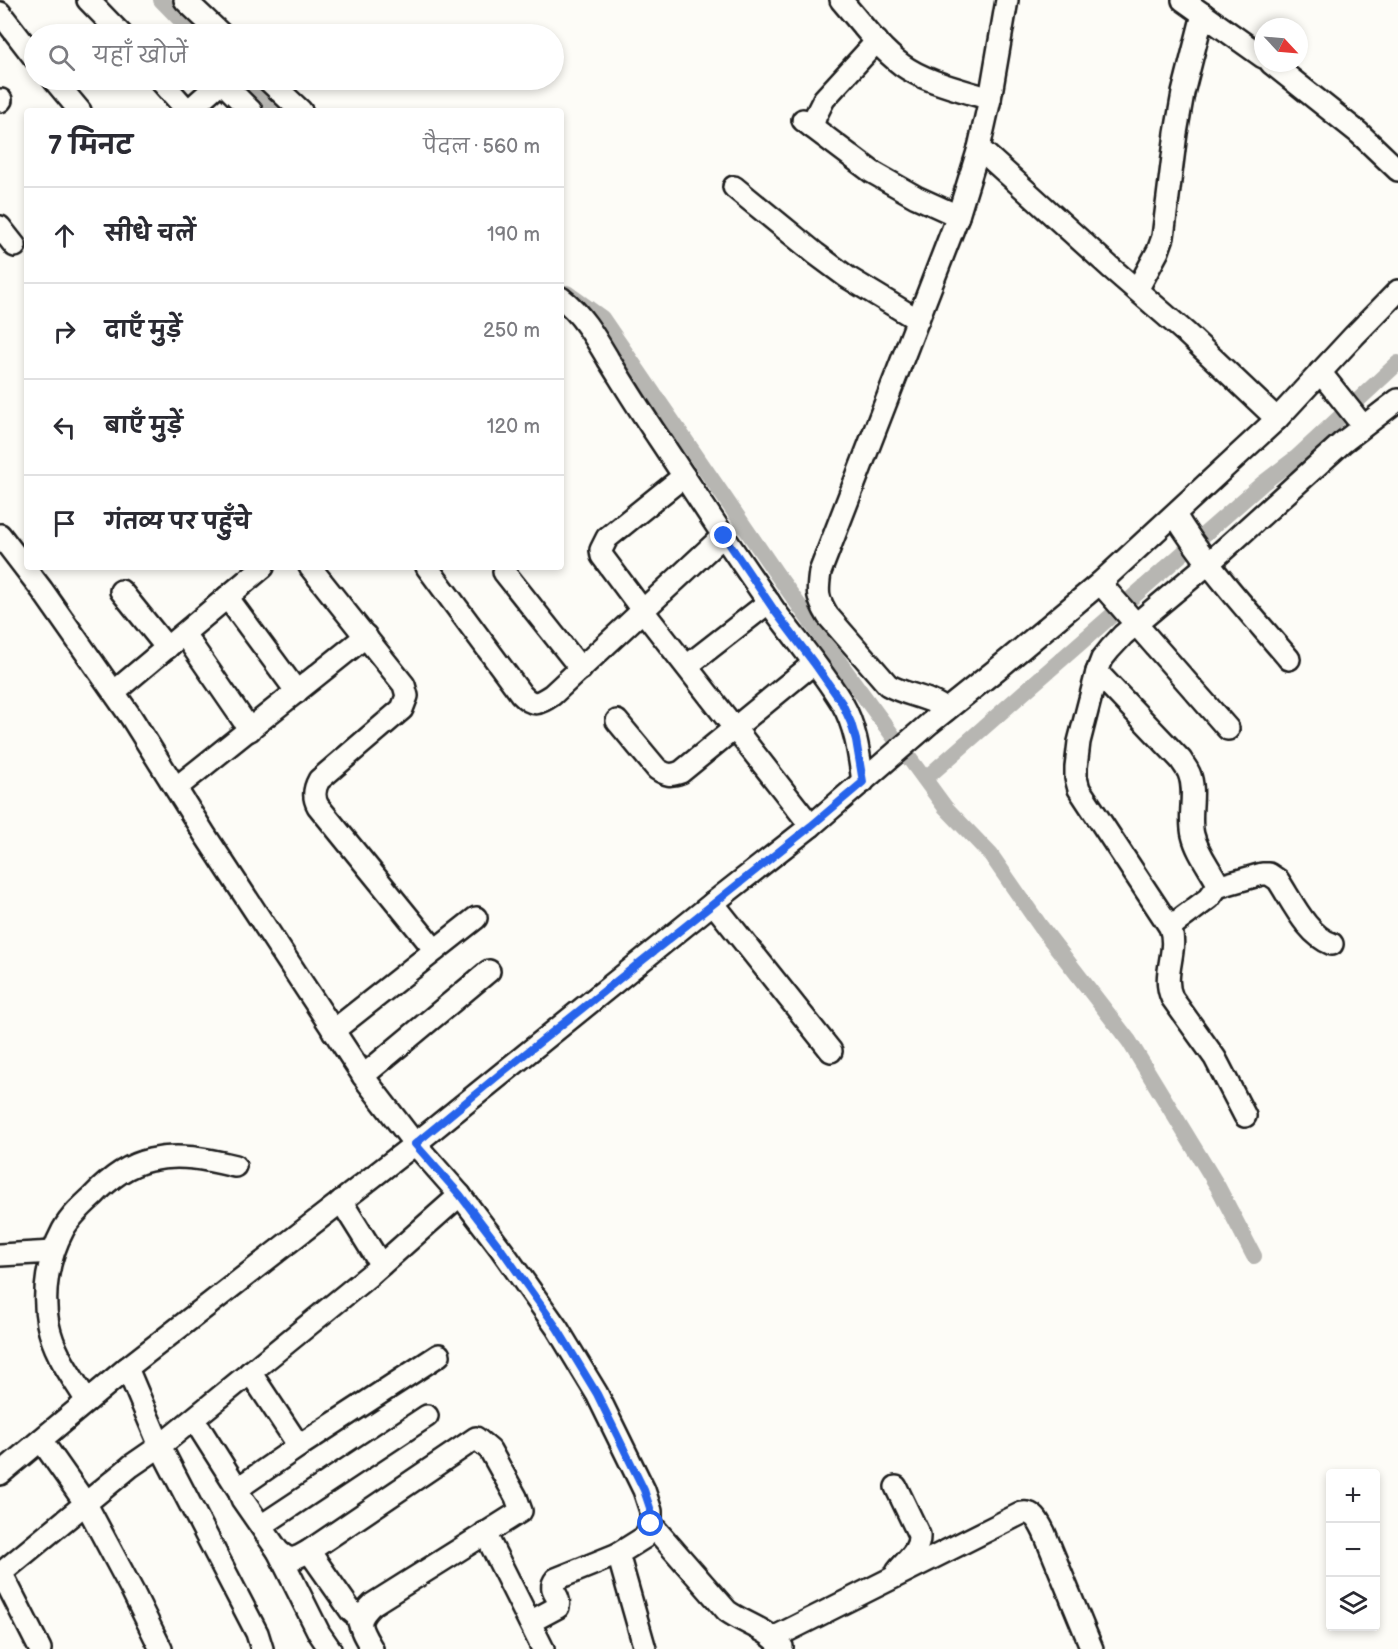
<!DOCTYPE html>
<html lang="hi">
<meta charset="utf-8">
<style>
:root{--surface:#fff;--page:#f7f7f7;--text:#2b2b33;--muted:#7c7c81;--line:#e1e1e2}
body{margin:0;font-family:"Balsamiq Sans","Playpen Sans Deva",sans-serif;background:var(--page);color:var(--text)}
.controls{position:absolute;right:18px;bottom:18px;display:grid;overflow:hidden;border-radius:6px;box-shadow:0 3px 9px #0003}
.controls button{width:54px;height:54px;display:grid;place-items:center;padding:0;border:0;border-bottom:2px solid var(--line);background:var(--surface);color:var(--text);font:30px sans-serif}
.compass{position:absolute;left:1254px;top:18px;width:54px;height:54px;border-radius:50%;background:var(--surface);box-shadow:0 3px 9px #0003;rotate:116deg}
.stop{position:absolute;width:18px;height:18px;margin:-14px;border:4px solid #2563eb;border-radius:50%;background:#fff}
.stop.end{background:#2563eb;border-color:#fff;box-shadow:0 2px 6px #0008}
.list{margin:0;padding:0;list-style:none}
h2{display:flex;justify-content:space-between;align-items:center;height:78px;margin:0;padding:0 24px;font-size:26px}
h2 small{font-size:20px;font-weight:400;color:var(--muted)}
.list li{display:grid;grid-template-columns:39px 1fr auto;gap:18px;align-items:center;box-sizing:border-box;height:96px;padding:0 24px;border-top:2px solid var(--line)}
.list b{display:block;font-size:22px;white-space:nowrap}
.list em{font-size:20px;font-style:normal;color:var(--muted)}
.icon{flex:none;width:33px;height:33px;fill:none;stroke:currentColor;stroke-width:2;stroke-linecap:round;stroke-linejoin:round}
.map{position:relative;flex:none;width:1398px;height:1649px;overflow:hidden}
.search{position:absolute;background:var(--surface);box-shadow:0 3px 9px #0003;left:24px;top:24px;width:540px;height:66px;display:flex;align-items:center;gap:15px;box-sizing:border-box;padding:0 21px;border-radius:33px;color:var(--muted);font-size:22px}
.panel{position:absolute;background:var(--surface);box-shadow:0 3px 9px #0003;left:24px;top:108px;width:540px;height:462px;border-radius:6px}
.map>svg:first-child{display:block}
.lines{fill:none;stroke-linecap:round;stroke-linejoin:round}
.canal{stroke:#b7b6b2;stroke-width:16}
.minor-casing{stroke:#1c1c1c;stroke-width:26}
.minor{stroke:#fdfcf7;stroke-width:21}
.route{stroke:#2563eb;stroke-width:8}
</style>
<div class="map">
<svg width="1398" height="1649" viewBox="0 0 1398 1649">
<rect width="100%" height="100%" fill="#fdfcf7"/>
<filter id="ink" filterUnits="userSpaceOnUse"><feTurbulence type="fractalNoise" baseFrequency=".0167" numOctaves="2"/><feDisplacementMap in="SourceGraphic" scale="12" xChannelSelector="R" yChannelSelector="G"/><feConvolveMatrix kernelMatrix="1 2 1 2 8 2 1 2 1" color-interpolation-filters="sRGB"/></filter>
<g filter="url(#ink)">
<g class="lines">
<g class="canal">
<polyline points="161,0 194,34"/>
<polyline points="242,80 278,111"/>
<polyline points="567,293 602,318 776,573 852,680 945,807 991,855 1041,927 1129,1041 1218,1187 1254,1256"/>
<polyline points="925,779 1263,483 1297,457 1398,363"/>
</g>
<g class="minor-casing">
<g id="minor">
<polyline points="88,0 121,34"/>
<polyline points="185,0 221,34"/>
<path d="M841,0c19,22 37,47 61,65 23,17 60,25 88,34"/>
<polyline points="1007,0 990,99 979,148 1110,267 1185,332 1277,419"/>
<polyline points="1183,0 1263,57"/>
<polyline points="0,13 34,57"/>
<polyline points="1271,63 1359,133 1398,170"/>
<polyline points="54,80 80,111"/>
<polyline points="160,80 188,111"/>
<polyline points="268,80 301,111"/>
<polyline points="221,81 251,111"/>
<polyline points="0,101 1,100"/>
<polyline points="188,111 223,80"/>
<polyline points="803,120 872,172 916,197 958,216"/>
<polyline points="812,127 816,115 824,99 877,41"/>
<polyline points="734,187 816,254 847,277 918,320"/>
<polyline points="0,227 15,246"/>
<polyline points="1137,290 1158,251 1163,237 1176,133 1183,93 1203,14"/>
<path d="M561,298c21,16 34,39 47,61 17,27 34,55 52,81 38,57 75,115 115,171 22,30 47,59 67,92 14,24 17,51 21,79"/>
<polyline points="1320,372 1363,426"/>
<polyline points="684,476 607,538 601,550 602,556 643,611 811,826"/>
<path d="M1175,515c30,50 76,99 114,144"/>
<polyline points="0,535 42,590 131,717 205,835 368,1083 415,1144 460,1195 501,1249 557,1328 597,1394 644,1490 651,1511 651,1524 645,1537 618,1554 645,1649"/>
<path d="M310,567l94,118 3,11 -5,13 -83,71c-5,9 -6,17 -1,26l117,144"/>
<path d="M427,567l94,127c12,13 17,10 31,1l172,-160"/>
<polyline points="504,572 581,669"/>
<polyline points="1100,583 1228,729"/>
<polyline points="121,591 167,648"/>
<polyline points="227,597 297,692"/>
<polyline points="184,634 250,730"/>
<polyline points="687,666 769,602"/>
<path d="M1097,672l84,88c2,4 6,8 8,13 8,19 -1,42 4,62 4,17 16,32 24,47v5l-8,11 -39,29"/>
<polyline points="114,692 263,567"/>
<path d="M946,710c-17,-14 -39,-14 -58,-25l-60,-69c-11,-18 -11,-23 -8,-44l138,-356 21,-68"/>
<path d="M617,721l40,48c9,6 14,7 24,3l133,-109"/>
<polyline points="176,788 366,636"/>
<path d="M1217,887l45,-13h7l9,6c14,21 29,55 54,64"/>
<polyline points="713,903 831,1051"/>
<polyline points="333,1031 476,918"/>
<polyline points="363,1076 489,971"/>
<path d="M1245,1116l-30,-58 -43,-60c-11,-24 7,-47 -2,-71l-91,-138 -3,-11v-11l3,-25 18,-70 5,-13 8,-10 13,-14 86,-72 133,-120 56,-43"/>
<polyline points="341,1201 381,1265"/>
<polyline points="0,1255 53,1252"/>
<polyline points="127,1368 160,1446 257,1633 262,1649"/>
<polyline points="250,1372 299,1446"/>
<path d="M87,1401c-16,-26 -33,-47 -39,-77 -6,-31 0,-66 15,-94 7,-13 19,-24 30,-34 15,-16 34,-31 57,-36 29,-7 56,-1 85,6"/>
<polyline points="200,1429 238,1489 240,1491"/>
<polyline points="41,1440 86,1504 133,1592 161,1649"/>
<polyline points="0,1474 127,1368 415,1144 713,903 811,826 930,723 1001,666 1100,583 1277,419 1354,336 1398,291"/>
<path d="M896,1487l23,48c1,16 -13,25 -22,37"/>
<path d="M651,1524l76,87c18,13 41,18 55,36"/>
<polyline points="261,1526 427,1416"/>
<polyline points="485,1533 543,1649"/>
<polyline points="278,1551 319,1633 330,1649"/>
<polyline points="309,1551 351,1611 357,1616 360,1625"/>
<polyline points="0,1573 6,1582 40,1649"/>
<polyline points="0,1574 131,1466 160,1446 371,1274 460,1195"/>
<path d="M530,1622l28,-15c4,-13 -12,-16 -2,-28l62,-25"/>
<path d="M773,1638l249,-125c12,-2 17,9 22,19l48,117"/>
<path d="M372,1649c-12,-21 -18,-27 1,-45l148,-93 -5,-14 -26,-47 -14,-12 -167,113c-14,8 -18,11 -31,0l-36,-52c-4,-7 -1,-13 5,-17l52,-36 140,-91"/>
</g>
</g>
<use href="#minor" class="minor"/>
</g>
</g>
<g class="lines" filter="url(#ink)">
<polyline class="route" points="651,1524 651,1511 644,1490 597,1394 557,1328 501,1249 460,1195 415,1144 500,1074 811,826 863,782 856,740 851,723 842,703 814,663 774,610 724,536"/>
</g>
</svg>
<div class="controls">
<button>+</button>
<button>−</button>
<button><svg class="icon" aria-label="layers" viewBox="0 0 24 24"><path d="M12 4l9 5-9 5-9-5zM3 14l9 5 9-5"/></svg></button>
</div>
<svg class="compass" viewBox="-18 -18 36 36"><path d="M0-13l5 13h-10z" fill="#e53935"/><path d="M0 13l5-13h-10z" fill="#7c7c81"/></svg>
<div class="stop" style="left:651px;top:1524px"></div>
<div class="stop end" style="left:724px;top:536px"></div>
<div class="search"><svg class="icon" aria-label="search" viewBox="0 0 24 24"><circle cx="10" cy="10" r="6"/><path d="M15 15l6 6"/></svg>यहाँ खोजें</div>
<section class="panel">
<h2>7 मिनट<small>पैदल · 560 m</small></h2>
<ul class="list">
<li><svg class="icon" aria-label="ahead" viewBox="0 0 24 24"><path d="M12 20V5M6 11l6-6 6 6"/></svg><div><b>सीधे चलें</b></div><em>190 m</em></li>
<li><svg class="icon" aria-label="right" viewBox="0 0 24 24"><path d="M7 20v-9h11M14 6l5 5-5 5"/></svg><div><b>दाएँ मुड़ें</b></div><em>250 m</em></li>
<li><svg class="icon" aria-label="left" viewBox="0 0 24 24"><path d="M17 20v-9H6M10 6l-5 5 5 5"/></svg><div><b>बाएँ मुड़ें</b></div><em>120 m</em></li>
<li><svg class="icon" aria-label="arrive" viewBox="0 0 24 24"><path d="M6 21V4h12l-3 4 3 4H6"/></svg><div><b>गंतव्य पर पहुँचे</b></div></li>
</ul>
</section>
</div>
